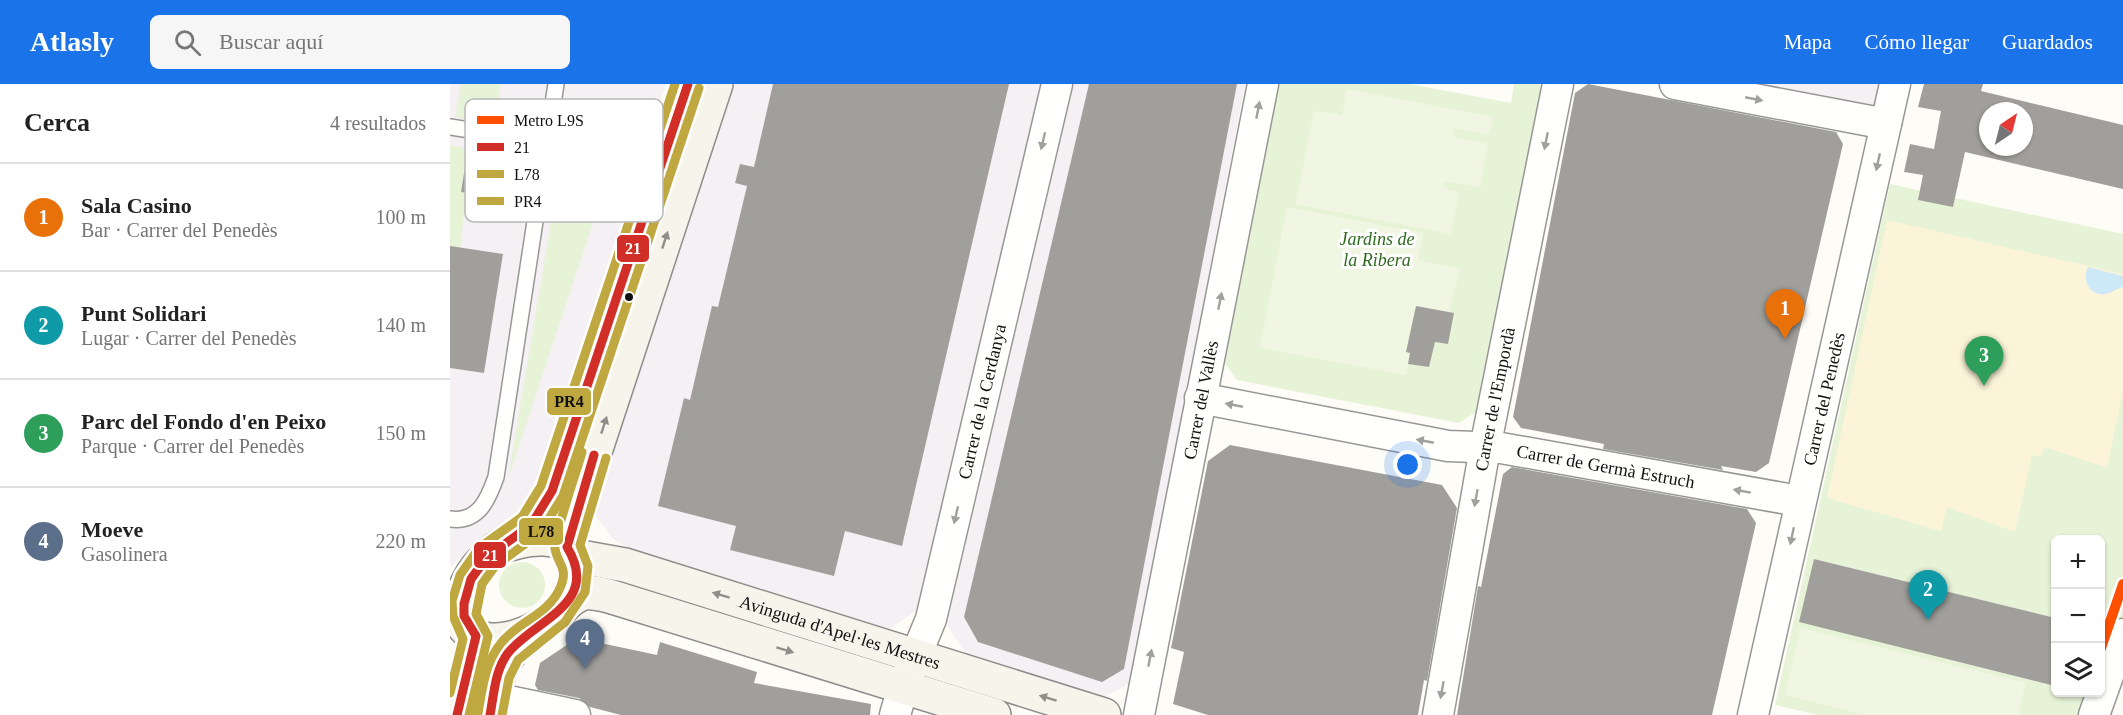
<!DOCTYPE html>
<html lang="es">
<meta charset="utf-8">
<style>
:root{--surface:#fff;--page:#f6f6f6;--text:#222;--muted:#767676;--line:#e0e0e0;--accent:#1a73e8}
body{margin:0;font-family:"Times New Roman",serif;background:var(--page);color:var(--text)}
.controls{position:absolute;right:18px;bottom:18px;display:grid;overflow:hidden;border-radius:9px;box-shadow:0 2px 4px #0004}
.controls button{width:54px;height:54px;display:grid;place-items:center;padding:0;border:0;border-bottom:2px solid var(--line);background:var(--surface);color:var(--text);font:30px sans-serif}
.compass{position:absolute;left:1529px;top:18px;width:54px;height:54px;border-radius:50%;background:var(--surface);box-shadow:0 2px 4px #0004;rotate:35deg}
.you{position:absolute;left:958px;top:381px;width:21px;height:21px;margin:-15px;border:4px solid #fff;border-radius:50%;background:#1a73e8;box-shadow:0 0 0 9px #1a73e833}
.badge{display:grid;place-items:center;width:39px;height:39px;border-radius:50%;background:var(--accent);color:#fff;font-size:20px;font-weight:700}
.pin{position:absolute;translate:-50% -50px;filter:drop-shadow(0 2px 3px #0008)}
.pin::after{content:'';position:absolute;top:32px;width:21px;height:18px;background:inherit;clip-path:polygon(0 0,100% 0,50% 100%)}
.list{margin:0;padding:0;list-style:none}
h2{display:flex;justify-content:space-between;align-items:center;height:78px;margin:0;padding:0 24px;font-size:26px}
h2 small{font-size:20px;font-weight:400;color:var(--muted)}
.list li{display:grid;grid-template-columns:39px 1fr auto;gap:18px;align-items:center;box-sizing:border-box;height:108px;padding:0 24px;border-top:2px solid var(--line)}
.list b{display:block;font-size:22px;white-space:nowrap}
.list p{margin:0;font-size:20px;white-space:nowrap;color:var(--muted)}
.list em{font-size:20px;font-style:normal;color:var(--muted)}
.icon{flex:none;width:33px;height:33px;fill:none;stroke:currentColor;stroke-width:2;stroke-linecap:round;stroke-linejoin:round}
.map{position:relative;flex:none;width:1673px;height:631px;overflow:hidden}
header{display:flex;align-items:center;gap:36px;box-sizing:border-box;height:84px;padding:0 30px;background:var(--accent);color:#fff}
header strong{font-size:28px}
nav{display:flex;gap:33px;margin-inline-start:auto;font-size:21px}
.search{width:420px;height:54px;background:var(--page);display:flex;align-items:center;gap:15px;box-sizing:border-box;padding:0 21px;border-radius:9px;color:var(--muted);font-size:22px}
main{display:flex}
aside{flex:1;background:var(--surface)}
.map>svg:first-child{display:block}
.industrial{fill:#f5f0f3}
.green{fill:#e7f3d7;fill-rule:evenodd}
.sand{fill:#fcf4d9}
.pitch{fill:#f0f6e1}
.water{fill:#cde8f7}
.building{fill:#a19f9c;fill-rule:evenodd}
.lines{fill:none;stroke-linecap:round;stroke-linejoin:round}
.lane-casing{stroke:#979795;stroke-width:18}
.street-casing{stroke:#979795;stroke-width:33}
.secondary-casing{stroke:#8e8d8b;stroke-width:36}
.lane{stroke:#fffffe;stroke-width:15}
.street{stroke:#fffffe;stroke-width:30}
.secondary{stroke:#f6f4eb;stroke-width:33}
.bus-1-casing{stroke:#fff;stroke-width:14}
.bus-2-casing{stroke:#fff;stroke-width:14}
.bus-3-casing{stroke:#fff;stroke-width:14}
.bus-1{stroke:#d02e26;stroke-width:9}
.bus-2{stroke:#bfa840;stroke-width:9}
.bus-3{stroke:#bfa840;stroke-width:9}
.metro-1-casing{stroke:#fff;stroke-width:15}
.metro-1{stroke:#fe5000;stroke-width:10}
.oneway{fill:#a0a09f}
.oneway2{fill:#8f8e89}
.bus-dot{fill:#111;stroke:#fff;stroke-width:2}
.labels{text-anchor:middle;dominant-baseline:central;stroke-width:6;stroke-linejoin:round;paint-order:stroke}
.park-label{font-size:18px;font-style:italic;fill:#2f6b1f;stroke:#fff}
.street-label{font-size:18px;fill:#111;stroke:#fff}
.key{fill:#fff;stroke:#b8b8b8;stroke-width:1.5}
.key-label{font-size:16px;fill:#111}
.line-badge{stroke:#fff;stroke-width:2}
.badge-label{font-size:16px;text-anchor:middle;font-weight:bold;fill:#fff}
.pale-badge-label{font-size:16px;text-anchor:middle;font-weight:bold;fill:#111}
</style>
<header>
<strong>Atlasly</strong>
<div class="search"><svg class="icon" aria-label="search" viewBox="0 0 24 24"><circle cx="10" cy="10" r="6"/><path d="M15 15l6 6"/></svg>Buscar aquí</div>
<nav><a>Mapa</a><a>Cómo llegar</a><a>Guardados</a></nav>
</header>
<main>
<aside>
<h2>Cerca<small>4 resultados</small></h2>
<ul class="list">
<li><span class="badge" style="background:#e8710a">1</span><div><b>Sala Casino</b><p>Bar · Carrer del Penedès</p></div><em>100 m</em></li>
<li><span class="badge" style="background:#0f9aa8">2</span><div><b>Punt Solidari</b><p>Lugar · Carrer del Penedès</p></div><em>140 m</em></li>
<li><span class="badge" style="background:#2e9e5b">3</span><div><b>Parc del Fondo d'en Peixo</b><p>Parque · Carrer del Penedès</p></div><em>150 m</em></li>
<li><span class="badge" style="background:#5c6f8a">4</span><div><b>Moeve</b><p>Gasolinera</p></div><em>220 m</em></li>
</ul>
</aside>
<div class="map">
<svg width="1673" height="631" viewBox="0 0 1673 631">
<rect width="100%" height="100%" fill="#fdfcf7"/>
<g class="industrial">
<polygon points="0,0 216,0 93,391 81,418 63,436 37,453 0,483"/>
<polygon points="280,0 595,0 469,525 439,545 191,473 162,454 146,432 145,417"/>
<polygon points="624,0 795,0 681,599 650,615 516,570 497,541"/>
<polygon points="1308,0 1436,0 1426,22"/>
</g>
<g class="green">
<polygon points="11,0 51,0 44,40 5,33"/>
<polygon points="825,0 960,0 1061,19 1064,0 1090,0 1091,7 1032,324 1009,339 787,296 771,274"/>
<polygon points="42,56 81,62 87,73 74,139 14,130 10,164 0,162 0,61 18,65 12,108 33,111"/>
<path d="M1440,100l233,50v430l-17,51h-288l-43,-10zM1606,456h44v152h-44l-1,-24 -4,17 -112,-28 -125,-98 241,59z"/>
<polygon points="107,101 152,111 58,395"/>
<circle cx="72" cy="501" r="23"/>
</g>
<polygon class="sand" points="1437,136 1673,190 1673,307 1657,384 1594,363 1591,373 1582,371 1565,448 1497,423 1491,447 1377,414"/>
<g class="pitch">
<polygon points="897,5 1043,33 1039,51 1005,44 1003,53 1038,60 1030,103 994,97 993,104 1009,108 1001,150 846,120 864,27 892,31"/>
<polygon points="837,123 973,149 968,176 1010,185 999,228 966,222 956,268 960,269 956,291 810,264"/>
<polygon points="1351,544 1576,599 1568,631 1415,631 1335,611"/>
</g>
<path class="water" d="M1638,183l35,9v11c-6,1 -11,6 -18,7 -16,2 -23,-15 -17,-27z"/>
<g class="building">
<polygon points="323,0 559,0 452,462 395,447 384,492 280,466 286,442 208,422 234,314 240,316 262,222 268,223 297,102 285,99 290,80 304,83"/>
<polygon points="639,0 787,0 674,585 652,598 528,558 514,533"/>
<polygon points="1138,0 1386,48 1393,60 1319,379 1306,388 1271,382 1273,386 1153,365 1154,360 1071,344 1063,333 1125,9"/>
<path d="M1474,0h59l-2,7 142,34v64l-158,-37 -12,55 -35,-7 5,-25 -19,-3 6,-28 24,5 7,-38 -23,-4zM1538,27h36v36h-36z"/>
<polygon points="18,65 40,68 33,111 11,108"/>
<polygon points="0,162 53,170 34,289 0,284"/>
<polygon points="966,222 1004,229 998,260 985,258 979,283 958,280 960,269 956,268"/>
<polygon points="780,361 992,401 1007,424 977,597 974,596 968,631 758,631 723,620 734,568 721,564 758,377"/>
<polygon points="1062,383 1297,425 1306,439 1262,631 1007,631 1028,502 1031,503 1053,390"/>
<polygon points="1364,475 1605,534 1605,584 1601,601 1349,538"/>
<polygon points="127,554 207,571 210,558 307,588 304,599 421,620 420,631 171,631 140,623 129,614 88,606 85,601 90,579"/>
</g>
<g class="lines">
<g class="lane-casing">
<g id="lane">
<polyline points="0,43 97,58"/>
<path d="M0,435c28,4 38,-19 46,-42l60,-393"/>
</g>
</g>
<g class="street-casing">
<g id="street">
<polyline points="1225,0 1436,40"/>
<path id="s1" d="M750,314l248,48 53,2 298,53"/>
<polyline points="44,614 125,631"/>
<path id="s2" d="M445,631l8,-28 28,-68 126,-535"/>
<path id="s3" d="M689,631l124,-631"/>
<path id="s4" d="M988,631l47,-267 73,-364"/>
<path id="s5" d="M1303,631l142,-631"/>
<polyline points="1644,631 1673,550"/>
</g>
</g>
<g class="secondary-casing">
<g id="secondary">
<polyline points="117,463 137,392 266,0"/>
<path d="M45,466c24,-12 80,-23 83,18 3,37 -41,66 -72,71 -15,3 -32,0 -42,-12 -6,-8 -5,-17 -3,-26 5,-21 18,-39 35,-52 10,-7 22,-12 31,-20 11,-11 19,-24 25,-38l136,-407"/>
<path id="s6" d="M125,472l50,9 479,150"/>
<path d="M112,523c19,-16 23,-17 47,-11l385,119"/>
<polyline points="7,631 26,552"/>
<polyline points="40,631 50,583 74,551"/>
</g>
</g>
<use href="#lane" class="lane"/>
<use href="#street" class="street"/>
<use href="#secondary" class="secondary"/>
<g class="bus-1-casing">
<g id="bus-1">
<polyline points="7,631 26,552 14,532 14,520 21,495 37,473 81,441 102,407 238,0"/>
<path d="M40,631c4,-21 5,-45 18,-62 26,-33 94,-49 59,-106l27,-92"/>
</g>
</g>
<g class="bus-2-casing">
<g id="bus-2">
<polyline points="19,631 38,552 26,530 32,500 45,482 90,449 113,412 249,4"/>
<polyline points="52,631 59,594 68,576 115,538 135,508 138,482 130,461 156,374"/>
</g>
</g>
<g class="bus-3-casing">
<g id="bus-3">
<polyline points="0,609 13,555 3,532 2,517 10,491 29,464 72,433 91,402 225,0"/>
<path d="M28,629c5,-29 8,-59 32,-79 18,-16 40,-23 50,-46 9,-20 -2,-23 -5,-39 -2,-10 23,-82 27,-97"/>
</g>
</g>
<use href="#bus-1" class="bus-1"/>
<use href="#bus-2" class="bus-2"/>
<use href="#bus-3" class="bus-3"/>
<g class="metro-1-casing">
<polyline id="metro-1" points="1650,567 1673,500"/>
</g>
<use href="#metro-1" class="metro-1"/>
</g>
<defs><path id="oneway-solid" d="M-6-.8H1V-3.2L6.5 0L1 3.2V.8H-6Z" transform="scale(1.5)"/></defs>
<g class="oneway">
<use href="#oneway-solid" transform="translate(1304 15) rotate(11)"/>
<use href="#oneway-solid" transform="translate(808 26) rotate(-79)"/>
<use href="#oneway-solid" transform="translate(593 57) rotate(103)"/>
<use href="#oneway-solid" transform="translate(1096 57) rotate(101)"/>
<use href="#oneway-solid" transform="translate(1428 78) rotate(102)"/>
<use href="#oneway-solid" transform="translate(770 217) rotate(-79)"/>
<use href="#oneway-solid" transform="translate(784 321) rotate(-169)"/>
<use href="#oneway-solid" transform="translate(975 357) rotate(-169)"/>
<use href="#oneway-solid" transform="translate(1292 407) rotate(-170)"/>
<use href="#oneway-solid" transform="translate(1026 414) rotate(100)"/>
<use href="#oneway-solid" transform="translate(506 431) rotate(103)"/>
<use href="#oneway-solid" transform="translate(1342 452) rotate(102)"/>
<use href="#oneway-solid" transform="translate(700 574) rotate(-79)"/>
<use href="#oneway-solid" transform="translate(992 606) rotate(100)"/>
</g>
<g class="oneway2">
<use href="#oneway-solid" transform="translate(215 156) rotate(-72)"/>
<use href="#oneway-solid" transform="translate(154 341) rotate(-72)"/>
<use href="#oneway-solid" transform="translate(271 511) rotate(-163)"/>
<use href="#oneway-solid" transform="translate(335 566) rotate(17)"/>
<use href="#oneway-solid" transform="translate(598 614) rotate(-163)"/>
</g>
<circle class="bus-dot" cx="179" cy="213" r="5"/>
<g class="labels">
<g class="park-label">
<text x="927" y="155">Jardins de<tspan x="927" dy="21">la Ribera</tspan></text>
</g>
<g class="street-label">
<text stroke="none"><textPath href="#s3" startOffset="321">Carrer del Vallès</textPath></text>
<text stroke="none"><textPath href="#s4" startOffset="321">Carrer de l'Empordà</textPath></text>
<text stroke="none"><textPath href="#s5" startOffset="324">Carrer del Penedès</textPath></text>
<text stroke="none"><textPath href="#s2" startOffset="326">Carrer de la Cerdanya</textPath></text>
<text stroke="none"><textPath href="#s1" startOffset="412">Carrer de Germà Estruch</textPath></text>
<text stroke="none"><textPath href="#s6" startOffset="276">Avinguda d'Apel·les Mestres</textPath></text>
</g>
</g>
<rect x="15" y="15" width="198" height="123" rx="9" class="key"/>
<rect x="27" y="32" width="27" height="8" fill="#fe5000"/>
<rect x="27" y="59" width="27" height="8" fill="#d02e26"/>
<rect x="27" y="86" width="27" height="8" fill="#bfa840"/>
<rect x="27" y="113" width="27" height="8" fill="#bfa840"/>
<g class="key-label">
<text x="64" y="42">Metro L9S</text>
<text x="64" y="69">21</text>
<text x="64" y="96">L78</text>
<text x="64" y="123">PR4</text>
</g>
<g class="line-badge">
<rect x="166" y="150" width="34" height="29" rx="6" fill="#d02e26"/>
<rect x="96" y="303" width="46" height="29" rx="6" fill="#bfa840"/>
<rect x="68" y="433" width="46" height="29" rx="6" fill="#bfa840"/>
<rect x="23" y="457" width="34" height="28" rx="6" fill="#d02e26"/>
</g>
<g class="badge-label">
<text x="183" y="170">21</text>
<text x="40" y="477">21</text>
</g>
<g class="pale-badge-label">
<text x="119" y="323">PR4</text>
<text x="91" y="453">L78</text>
</g>
</svg>
<div class="controls">
<button>+</button>
<button>−</button>
<button><svg class="icon" aria-label="layers" viewBox="0 0 24 24"><path d="M12 4l9 5-9 5-9-5zM3 14l9 5 9-5"/></svg></button>
</div>
<svg class="compass" viewBox="-18 -18 36 36"><path d="M0-13l5 13h-10z" fill="#e53935"/><path d="M0 13l5-13h-10z" fill="#767676"/></svg>
<div class="you"></div>
<div class="pin badge" style="left:1335px;top:255px;background:#e8710a">1</div>
<div class="pin badge" style="left:1478px;top:536px;background:#0f9aa8">2</div>
<div class="pin badge" style="left:1534px;top:302px;background:#2e9e5b">3</div>
<div class="pin badge" style="left:135px;top:585px;background:#5c6f8a">4</div>
</div>
</main>
